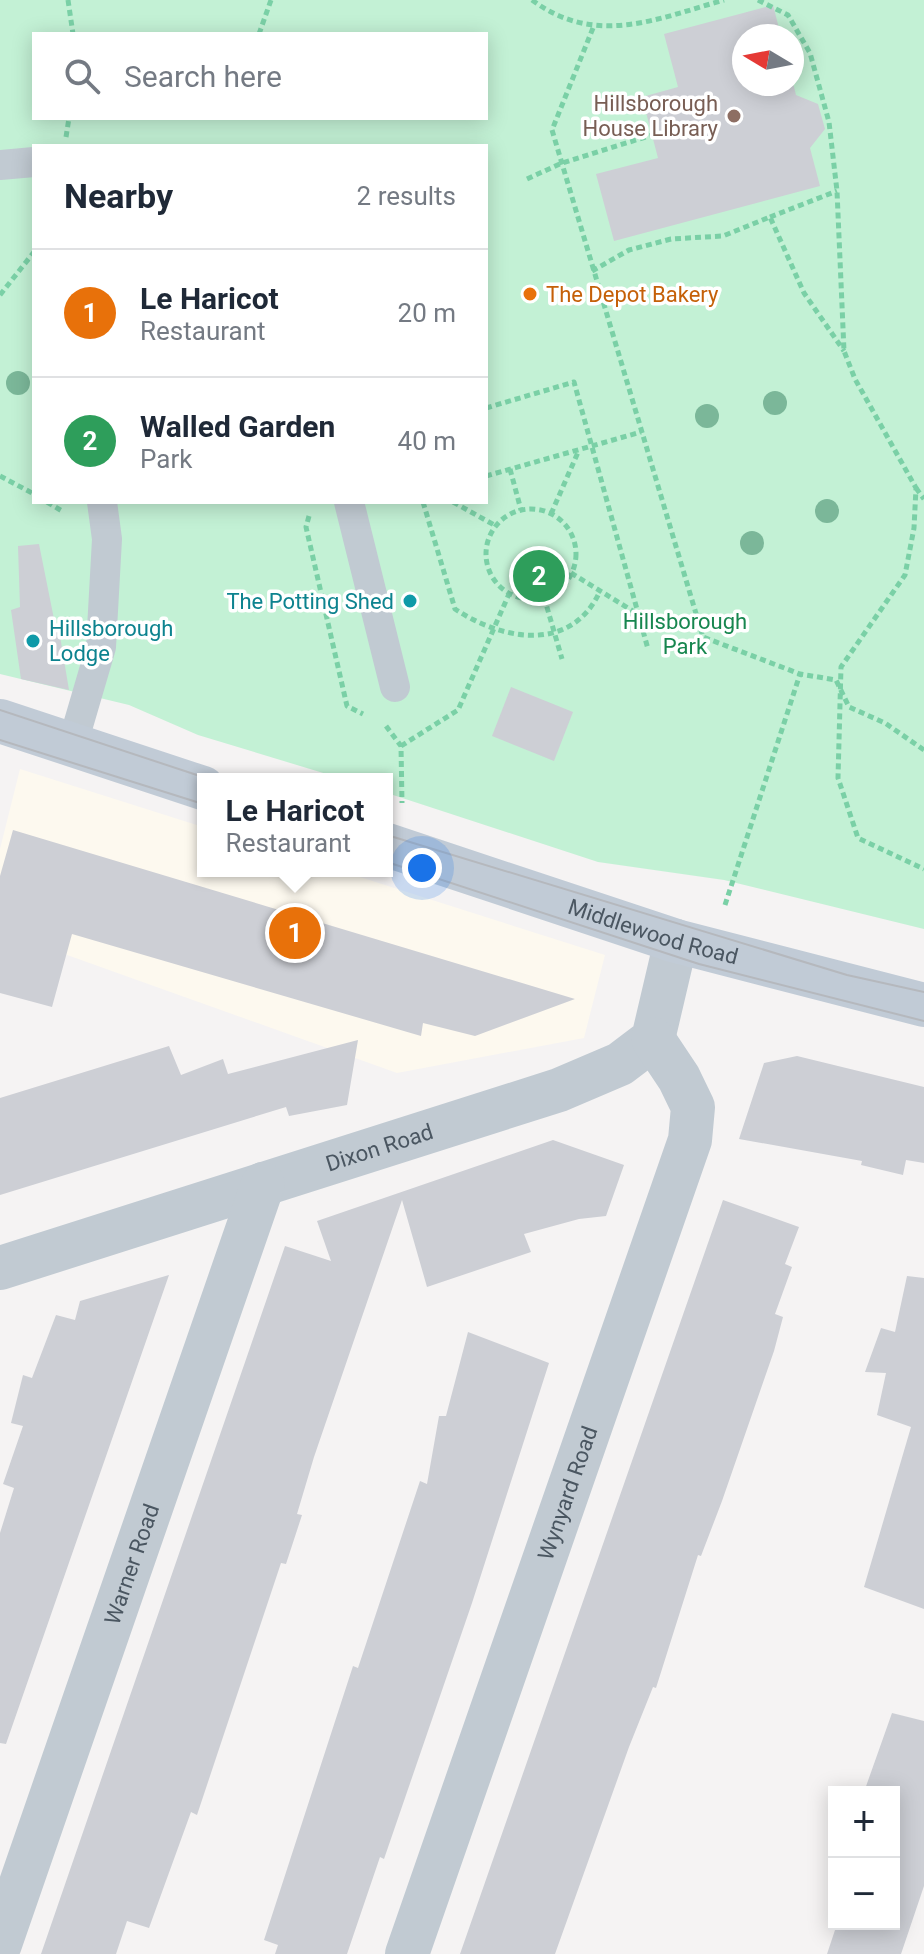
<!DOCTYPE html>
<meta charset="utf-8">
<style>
:root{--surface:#fff;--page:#f2f2f3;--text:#1f2937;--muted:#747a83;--line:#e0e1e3;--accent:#d93025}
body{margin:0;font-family:Roboto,sans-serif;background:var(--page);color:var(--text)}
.controls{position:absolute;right:24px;bottom:24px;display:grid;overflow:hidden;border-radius:0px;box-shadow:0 4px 20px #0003}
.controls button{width:72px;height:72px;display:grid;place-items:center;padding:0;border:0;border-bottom:2px solid var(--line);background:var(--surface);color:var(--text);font:40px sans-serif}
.compass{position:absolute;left:732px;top:24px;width:72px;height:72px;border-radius:50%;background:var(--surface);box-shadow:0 4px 20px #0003;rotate:280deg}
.you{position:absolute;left:422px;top:868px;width:28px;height:28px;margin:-20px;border:6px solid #fff;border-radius:50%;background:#1a73e8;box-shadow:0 0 0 12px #1a73e833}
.badge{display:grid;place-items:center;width:52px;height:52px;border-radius:50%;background:var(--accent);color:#fff;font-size:26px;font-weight:700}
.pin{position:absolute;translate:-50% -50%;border:4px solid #fff;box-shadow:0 2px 8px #0006}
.popup{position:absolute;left:197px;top:773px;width:196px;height:104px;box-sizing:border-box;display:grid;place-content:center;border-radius:0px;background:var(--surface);filter:drop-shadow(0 2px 6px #0005);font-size:26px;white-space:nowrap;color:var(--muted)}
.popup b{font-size:30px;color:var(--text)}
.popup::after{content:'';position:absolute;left:50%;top:100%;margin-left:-16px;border:16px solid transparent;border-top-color:var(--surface)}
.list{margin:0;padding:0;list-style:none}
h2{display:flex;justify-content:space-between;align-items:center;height:104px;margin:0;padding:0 32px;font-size:34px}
h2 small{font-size:26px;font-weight:400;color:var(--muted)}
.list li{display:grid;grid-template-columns:52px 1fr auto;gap:24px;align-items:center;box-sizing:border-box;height:128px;padding:0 32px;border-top:2px solid var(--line)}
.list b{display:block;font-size:30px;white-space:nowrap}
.list p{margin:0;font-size:26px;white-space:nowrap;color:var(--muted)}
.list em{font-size:26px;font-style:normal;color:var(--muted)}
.icon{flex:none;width:44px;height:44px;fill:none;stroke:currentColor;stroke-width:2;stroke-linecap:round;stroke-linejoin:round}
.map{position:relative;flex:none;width:924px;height:1954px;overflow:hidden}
.search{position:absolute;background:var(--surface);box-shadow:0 4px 20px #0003;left:32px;top:32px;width:456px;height:88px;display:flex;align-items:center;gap:20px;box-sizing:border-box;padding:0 28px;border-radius:0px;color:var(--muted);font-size:30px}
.panel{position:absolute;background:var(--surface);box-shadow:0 4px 20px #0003;left:32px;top:144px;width:456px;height:360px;border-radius:0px}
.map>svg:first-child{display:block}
.commercial{fill:#fdf9ef}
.green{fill:#c3f1d5;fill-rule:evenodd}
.building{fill:#cdcfd5}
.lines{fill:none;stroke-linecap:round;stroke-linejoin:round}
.path{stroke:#7ad0a6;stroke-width:5;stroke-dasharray:6 4;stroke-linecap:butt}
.lane{stroke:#c1cad2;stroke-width:30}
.street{stroke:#c1cad2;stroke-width:44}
.secondary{stroke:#c1cbd6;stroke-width:44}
.tram{stroke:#b5b8bd;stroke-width:2}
.tree{fill:#7bb799}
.education-dot{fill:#8d6e63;stroke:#fff;stroke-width:3}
.food-dot{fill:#e8710a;stroke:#fff;stroke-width:3}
.culture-dot{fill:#0f9aa8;stroke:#fff;stroke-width:3}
.labels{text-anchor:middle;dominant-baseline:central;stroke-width:7;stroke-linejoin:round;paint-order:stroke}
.education-label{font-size:22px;fill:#785e54;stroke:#fff;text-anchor:end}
.food-label{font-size:22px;fill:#c56008;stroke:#fff;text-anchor:start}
.culture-label{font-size:22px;fill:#0d838f;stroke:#fff;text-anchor:end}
.park-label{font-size:22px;fill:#17864f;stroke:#fff}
.street-label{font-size:22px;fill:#4a5661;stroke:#fff}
</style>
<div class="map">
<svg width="924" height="1954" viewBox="0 0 924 1954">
<rect width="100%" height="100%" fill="#f5f3f3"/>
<polygon class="commercial" points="20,769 203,827 203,871 341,871 605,955 584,1038 397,1073 0,931 0,849"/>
<path class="green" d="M0,0h924v929l-200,-49 -126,-18 -211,-69v-14h-44l-145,-44 -69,-30 -129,-31zM34,34h452v84h-452zM744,36h48v48h-48zM34,146h452v356h-452z"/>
<g class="building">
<polygon points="773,5 781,36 744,36 744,84 792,84 792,79 796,95 818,104 825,129 810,148 820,186 614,241 596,174 658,158 642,97 678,87 664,34"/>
<polygon points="39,544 55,624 58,624 69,690 21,679 11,610 20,607 18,546"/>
<polygon points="511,687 573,712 554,761 492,736"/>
<polygon points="13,830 575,999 475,1036 423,1023 421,1036 72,934 52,1007 0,993 0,876"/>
<polygon points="358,1040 347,1105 289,1116 286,1107 0,1195 0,1098 169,1046 181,1075 223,1059 228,1074"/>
<polygon points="797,1056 924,1087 924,1163 906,1160 903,1175 861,1165 862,1161 739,1139 764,1063"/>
<polygon points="553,1140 624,1165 606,1216 579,1219 524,1234 531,1252 427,1287 402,1200 314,1457 297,1514 302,1515 286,1564 281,1563 197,1815 191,1812 149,1928 127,1921 116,1954 41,1954 285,1246 331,1261 317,1221"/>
<polygon points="723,1200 799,1227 785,1264 792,1267 775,1314 783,1317 774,1351 722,1501 701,1556 698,1555 656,1688 653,1687 629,1747 555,1954 460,1954"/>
<polygon points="169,1275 6,1744 0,1743 0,1533 14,1488 3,1484 23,1426 11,1423 23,1375 32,1378 56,1315 75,1320 80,1301"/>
<polygon points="907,1276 924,1278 924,1609 864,1587 911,1427 877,1415 886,1373 865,1372 881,1328 895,1332"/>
<polygon points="468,1332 549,1363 472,1603 384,1859 380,1857 347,1954 275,1954 278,1945 264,1940 353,1666 358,1668 420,1481 427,1484 439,1416 446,1416"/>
<polygon points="892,1713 924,1721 924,1886 901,1954 827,1954 837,1924 894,1924 894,1792 864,1792"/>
</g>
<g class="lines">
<g class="path">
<polyline points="68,0 73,34"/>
<path d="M532,0c63,47 125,19 192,0"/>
<polyline points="758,0 788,15 810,53 829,122 837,191 844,351 855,379 916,488 914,528 905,575 841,667 838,778 858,838 924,869"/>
<polyline points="593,28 552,130 703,637 800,674 836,680 849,707 885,723 924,750"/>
<polyline points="259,34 271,0"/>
<polyline points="66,137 69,118"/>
<polyline points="527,179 562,163 652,135"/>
<polyline points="770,217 837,191"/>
<polyline points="592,271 629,250 671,239 723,236 770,217 804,293 844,351"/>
<polyline points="0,295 34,252"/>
<polyline points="486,408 574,382 648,649"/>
<polyline points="510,469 521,510"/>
<polyline points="0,476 34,494"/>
<polyline points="486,476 641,432"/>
<polyline points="916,488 924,499"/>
<polyline points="47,502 62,511"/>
<path d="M423,502l32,107c48,32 117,44 145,-18"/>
<polyline points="453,502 496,526"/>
<circle cx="531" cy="554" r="45"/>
<polyline points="551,514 579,450"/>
<polyline points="309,516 306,527 347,706 363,714"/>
<polyline points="571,573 641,616"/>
<polyline points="544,597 562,659"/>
<polyline points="386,726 401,746 402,803"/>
<polyline points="401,746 458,710 509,594"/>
<polyline points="725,905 800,674"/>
</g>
<g class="lane">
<polyline points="0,165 34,162"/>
<polyline points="349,502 395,687"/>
<polyline points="72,746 101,647 107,539 102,502"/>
</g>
<g class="street">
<path id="s1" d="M0,1268l559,-178 61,-26 33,-25 23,-98"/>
<path id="s2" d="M0,1944l263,-760"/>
<path id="s3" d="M407,1954l283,-814 3,-33 -14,-29 -26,-39"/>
</g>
<g class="secondary">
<polyline points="0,721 203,788"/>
<path id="s4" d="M387,845l289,96 248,64"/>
</g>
<g class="tram">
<polyline points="0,710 209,779"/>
<polyline points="0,740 203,804"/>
<polyline points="387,835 847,975 924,992"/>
<polyline points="387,862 699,964 924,1021"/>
</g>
</g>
<g class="tree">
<circle cx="18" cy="383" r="12"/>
<circle cx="775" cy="403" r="12"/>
<circle cx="707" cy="416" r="12"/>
<circle cx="827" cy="511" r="12"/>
<circle cx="752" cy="543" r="12"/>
</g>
<circle class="education-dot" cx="734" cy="116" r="8"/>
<circle class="food-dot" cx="530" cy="294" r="8"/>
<g class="culture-dot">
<circle cx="410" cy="601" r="8"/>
<circle cx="33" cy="641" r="8"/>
</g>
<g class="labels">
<g class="education-label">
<text x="718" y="103">Hillsborough<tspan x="718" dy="25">House Library</tspan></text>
</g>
<g class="food-label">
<text x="546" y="294">The Depot Bakery</text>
</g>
<g class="culture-label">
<text x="394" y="601">The Potting Shed</text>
<text x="49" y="628" text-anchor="start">Hillsborough<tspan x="49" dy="25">Lodge</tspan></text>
</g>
<g class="park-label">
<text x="685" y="621">Hillsborough<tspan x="685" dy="25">Park</tspan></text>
</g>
<g class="street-label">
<text stroke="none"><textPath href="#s4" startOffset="280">Middlewood Road</textPath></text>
<text stroke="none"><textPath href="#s1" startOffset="398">Dixon Road</textPath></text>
<text stroke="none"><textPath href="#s3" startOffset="488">Wynyard Road</textPath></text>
<text stroke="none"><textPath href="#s2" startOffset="402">Warner Road</textPath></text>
</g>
</g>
</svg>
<div class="controls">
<button>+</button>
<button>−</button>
</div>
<svg class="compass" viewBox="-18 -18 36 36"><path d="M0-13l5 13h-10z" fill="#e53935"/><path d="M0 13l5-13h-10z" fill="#747a83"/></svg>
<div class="you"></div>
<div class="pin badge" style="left:295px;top:933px;background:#e8710a">1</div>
<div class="popup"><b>Le Haricot</b>Restaurant</div>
<div class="pin badge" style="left:539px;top:576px;background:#2e9e5b">2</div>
<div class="search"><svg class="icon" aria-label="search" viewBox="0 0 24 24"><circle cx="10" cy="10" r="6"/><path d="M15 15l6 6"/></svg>Search here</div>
<section class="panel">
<h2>Nearby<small>2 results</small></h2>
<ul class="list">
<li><span class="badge" style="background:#e8710a">1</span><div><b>Le Haricot</b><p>Restaurant</p></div><em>20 m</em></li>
<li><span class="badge" style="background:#2e9e5b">2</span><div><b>Walled Garden</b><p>Park</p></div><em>40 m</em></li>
</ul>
</section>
</div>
